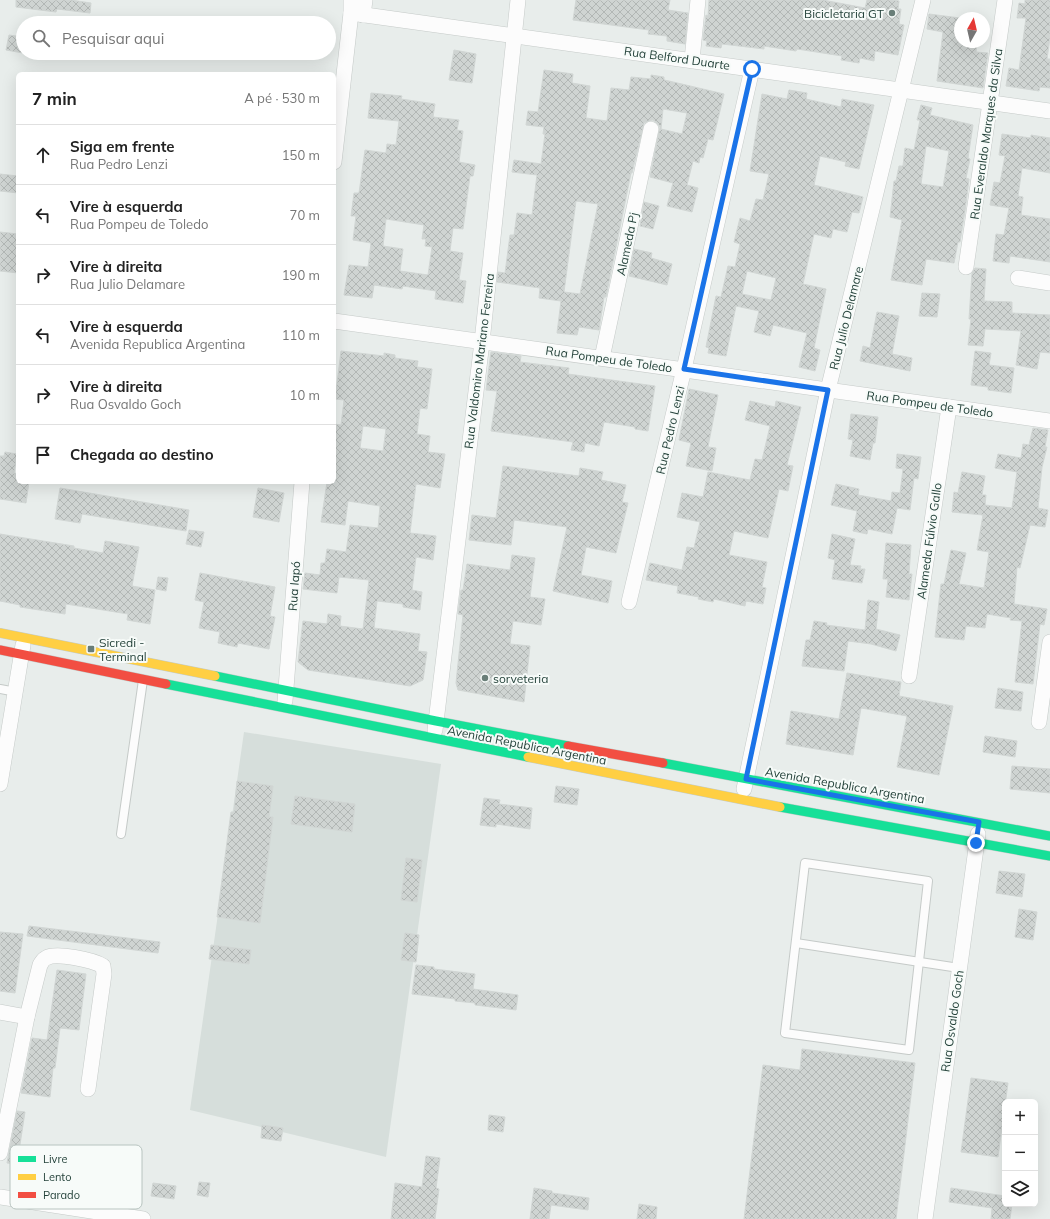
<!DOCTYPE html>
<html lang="pt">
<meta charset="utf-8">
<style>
:root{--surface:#fff;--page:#f6f6f6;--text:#222;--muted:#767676;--line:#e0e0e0}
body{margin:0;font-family:Mulish,sans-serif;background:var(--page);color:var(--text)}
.controls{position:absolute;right:12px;bottom:12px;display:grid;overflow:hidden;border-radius:6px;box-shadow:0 4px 16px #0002}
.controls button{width:36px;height:36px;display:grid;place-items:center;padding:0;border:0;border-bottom:1px solid var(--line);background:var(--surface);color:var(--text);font:20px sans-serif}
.compass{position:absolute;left:954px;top:12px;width:36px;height:36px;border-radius:50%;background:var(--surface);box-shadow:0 4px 16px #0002;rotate:8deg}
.stop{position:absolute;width:12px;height:12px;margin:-9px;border:3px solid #1a73e8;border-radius:50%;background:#fff}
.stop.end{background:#1a73e8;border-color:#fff;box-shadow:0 1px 4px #0008}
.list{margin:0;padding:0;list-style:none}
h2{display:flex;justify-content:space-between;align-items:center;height:52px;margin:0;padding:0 16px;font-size:17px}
h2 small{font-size:13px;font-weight:400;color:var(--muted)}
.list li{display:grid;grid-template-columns:26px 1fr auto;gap:12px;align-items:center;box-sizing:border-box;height:60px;padding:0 16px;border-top:1px solid var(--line)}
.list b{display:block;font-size:15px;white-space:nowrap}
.list p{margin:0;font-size:13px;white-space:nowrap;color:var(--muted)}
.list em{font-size:13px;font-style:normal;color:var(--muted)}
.icon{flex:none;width:22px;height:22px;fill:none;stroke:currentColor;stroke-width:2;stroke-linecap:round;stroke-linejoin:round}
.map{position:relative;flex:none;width:1050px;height:1219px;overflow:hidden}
.search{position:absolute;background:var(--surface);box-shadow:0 4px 16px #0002;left:16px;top:16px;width:320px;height:44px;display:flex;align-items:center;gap:10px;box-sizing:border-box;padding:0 14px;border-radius:22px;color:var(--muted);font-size:15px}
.panel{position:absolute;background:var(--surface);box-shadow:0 4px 16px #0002;left:16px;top:72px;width:320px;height:412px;border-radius:6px}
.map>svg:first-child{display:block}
.built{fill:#d6dedb}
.building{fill:url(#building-cross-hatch);stroke:#d1d6d4;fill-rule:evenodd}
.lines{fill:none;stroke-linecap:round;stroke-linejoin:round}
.lane-casing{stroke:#c5cac8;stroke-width:10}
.street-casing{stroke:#c5cac8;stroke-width:16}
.fast-casing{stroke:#c3cbc8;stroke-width:10}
.slow-casing{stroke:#c3cbc8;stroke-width:10}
.jam-casing{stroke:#c3cbc8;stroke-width:10}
.lane{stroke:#fcfcfc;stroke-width:8}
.street{stroke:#fcfcfc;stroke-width:15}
.fast{stroke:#16e098;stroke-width:9}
.slow{stroke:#ffcf43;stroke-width:9}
.jam{stroke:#f24e42;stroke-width:9}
.route{stroke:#1a73e8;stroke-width:5}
.poi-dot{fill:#697e78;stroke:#f7fbf9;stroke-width:1.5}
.labels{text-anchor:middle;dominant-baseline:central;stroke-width:4;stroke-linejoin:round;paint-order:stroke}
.poi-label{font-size:12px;fill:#24423a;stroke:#f7fbf9;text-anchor:start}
.street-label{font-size:12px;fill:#24423a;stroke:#f7fbf9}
.key{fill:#f7fbf9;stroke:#b8c4c0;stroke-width:1}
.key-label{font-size:11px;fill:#24423a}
</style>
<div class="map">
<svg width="1050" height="1219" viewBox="0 0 1050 1219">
<defs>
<pattern id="building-cross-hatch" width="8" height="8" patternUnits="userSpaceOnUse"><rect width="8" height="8" fill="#cfd4d2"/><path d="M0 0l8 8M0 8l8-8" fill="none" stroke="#b2b7b5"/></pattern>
</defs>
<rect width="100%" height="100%" fill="#e8edeb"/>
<polygon class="built" points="244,732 441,764 386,1157 190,1110"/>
<g class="building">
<polygon points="16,0 71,0 91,3 90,13 57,9 56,12 16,7"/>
<polygon points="576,0 670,0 668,10 688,13 685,44 667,41 667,36 648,34 649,30 573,20"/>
<polygon points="709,0 823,0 865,8 867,0 891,0 899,1 898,9 901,9 899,24 904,25 898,55 875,51 874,61 860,58 859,63 841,60 842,56 797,49 796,51 764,46 764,49 722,44 721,48 706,46 707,41 703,40 706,15 708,16"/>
<polygon points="1025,0 1050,0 1050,38 1047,59 1050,59 1050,88 1040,87 1039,91 1006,86 1009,68 1019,70 1026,18 1017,18 1019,3 1025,4"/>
<polygon points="929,14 960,18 960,42 977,42 976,52 988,53 983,88 937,81 943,32 927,29"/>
<polygon points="9,35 23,37 23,53 6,50"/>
<polygon points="454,50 476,54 472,83 449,80"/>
<path d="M544,70l29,4 -1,9 18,3 -4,32 21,3 4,-33 18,2 2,-13 20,2v-4l13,2v3l5,1 55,13 -11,46 -5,-1 -5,19 -3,-1 -1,6 -6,-2 -6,24 11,3 -6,24 -25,-6 6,-23 -23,-6 10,-50 -3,-4 -4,-3 -5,1 -4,2 -12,50h-1l-25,124h-2l-5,33 -20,-3 -2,8 -20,-2 4,-32 -22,-3 1,-10 -43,-6 1,-10 7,1 5,-38h4l3,-22 15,2 5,-40 -25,-3 2,-12 27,4 4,-30h-2l1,-7 -18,-2 2,-14 10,1zM663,109l24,4 -5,21 -21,-5zM576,201l22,3 -18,90 -16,-2z"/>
<path d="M789,90l18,3 -1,6 35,8 1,-8 32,6 -15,64 -14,-3 1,-4 -26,-6 -6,29 49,12 -4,16 -7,-1 -5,20 -14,-3 -2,9 -17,-4 -11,50 23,5 -12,59 6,2 -5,21 -16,-4 8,-34 -34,-8 -3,11 -16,-4 5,-21 -23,-5 -10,50 -18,-3 1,-5 -3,-1 10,-51 5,1 7,-31 7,1 5,-23 -6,-2 6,-24 10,3 6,-22 7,1 6,-26 -19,-3 12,-77 25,5zM747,271l29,7 -5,22 -29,-6z"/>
<path d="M371,93l31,3 -1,3 34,5 -2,13 26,3 -2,10 6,1 -4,31 16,3 -2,11h-3l-7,53 -10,-1 -3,23 13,2 -4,27 7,1 -3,22 -28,-4 1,-8 -33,-5 -1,3 -28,-4 -2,13 -28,-3 5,-30 19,2 3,-24 -18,-3 3,-24h-5l3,-23h5l6,-43 21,3 1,-9 9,1 3,-24 -31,-3zM386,219l38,6 -2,14h4l-1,7 7,1 -4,28 -28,-4 3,-22 -20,-3z"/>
<path d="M921,105l11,3 -2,7 43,10 -5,33 2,1 -4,19 3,1 -4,32 -5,31h-2l-4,21 -28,-4 -4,26 -31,-5 11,-60 -12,-3 4,-36h2l3,-15h4l2,-18 9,2 6,-30h-3zM926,146l23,5 -6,36 -22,-3z"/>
<polygon points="1002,134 1031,138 1031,135 1050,138 1050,173 1022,168 1018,196 1023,197 1021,215 1050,219 1050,262 1010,256 1009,263 993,261 996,234 1004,235 1009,208 990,205 994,182 1000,183 1005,156 999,155"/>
<polygon points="0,174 18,176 18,193 0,191"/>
<polygon points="644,202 659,206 653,229 640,226"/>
<polygon points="0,232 18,234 18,273 0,271"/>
<polygon points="634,249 652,253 651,258 672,264 667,285 629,276"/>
<polygon points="975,268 986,269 984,301 1012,302 1012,313 1050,315 1050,353 1040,352 1037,369 1016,365 1021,331 985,329 983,346 968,345 971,319 969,319 972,273"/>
<polygon points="922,293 940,294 937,317 919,316"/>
<polygon points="877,312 899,316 892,354 912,358 910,371 860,361 863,346 870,348"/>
<path d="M341,351l43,5v-3l11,2v3l23,3 -1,6 15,2 -5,40 -7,-1 -3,26 13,2 -2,16 17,2 -5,34 -24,-4 -6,49 26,3 -3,24 -17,-3 -4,33 10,2 -2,18 -17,-3v-3l-26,-3 -3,27 46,6 -2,17 9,1 -4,28 -13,6 -102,-16 -10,-8 5,-41 24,3 1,-10 13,2 -1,10 23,3 6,-49 -30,-3 -2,16 -34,-4 2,-16 15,2 1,-12h4l2,-14 19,3 4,-27 28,3 2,-22 -32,-5 -3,24 -24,-3 6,-40h7v-58l7,1 3,-25 -9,-1zM363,426l23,3 -3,22 -23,-3z"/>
<polygon points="975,351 991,353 989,365 1014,368 1011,393 988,390 988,387 971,385"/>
<polygon points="491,352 521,356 520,362 569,368 568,374 655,386 648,431 635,429 635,427 604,422 599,446 585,443 584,452 571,450 573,442 491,431 497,391 486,390"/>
<polygon points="689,389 718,395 708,447 716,448 712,471 686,466 691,443 679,440"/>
<polygon points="750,401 775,407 776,401 801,407 787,465 793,466 788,491 779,489 768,538 734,531 729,555 767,562 762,587 766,588 763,604 746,601 745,606 714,599 713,602 698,599 699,597 677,593 678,586 646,580 650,563 682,570 687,547 694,548 700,522 677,517 682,493 703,497 708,472 750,480 755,459 762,460 770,426 745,420"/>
<polygon points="851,414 878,417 875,443 873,443 870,460 850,456 853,440 848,439"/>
<polygon points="1033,428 1048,430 1045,447 1047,447 1042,467 1038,508 1048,510 1045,527 1030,525 1020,568 1017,567 1014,604 1047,609 1044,625 1040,624 1033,684 1015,682 1022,621 1010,620 1011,618 987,614 985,628 966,626 964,640 935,637 941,584 944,584 951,550 966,553 959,584 984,588 989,552 977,550 983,515 952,512 954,492 958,493 962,472 985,476 982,495 986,495 985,505 1012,508 1017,472 995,468 998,454 1021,458 1023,444 1029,445"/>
<polygon points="5,452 17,454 14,473 18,474 18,482 29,482 26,503 0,499 0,456 4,456"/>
<polygon points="897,454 921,457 918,479 914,478 910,510 897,508 892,534 868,529 867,534 853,531 857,511 831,505 836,484 859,489 858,495 891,501 892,492 900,493 903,469 896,468"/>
<polygon points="503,466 579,476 580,468 603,472 601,480 626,485 622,502 628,503 616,553 586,547 581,575 612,581 608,603 553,591 567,527 514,520 511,545 469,540 472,515 496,518"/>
<polygon points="60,488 189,510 186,531 82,514 80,523 55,519"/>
<polygon points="258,488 284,493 279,522 253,517"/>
<polygon points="189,530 204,532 201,547 186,544"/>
<polygon points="0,534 74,546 74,548 103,553 105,541 139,547 132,586 155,590 150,624 127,620 128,614 66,604 65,614 20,607 20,605 0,601"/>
<polygon points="832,534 855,539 850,565 861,566 860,569 865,569 862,583 832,579 835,560 828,558"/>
<polygon points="886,543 911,545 909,574 912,574 909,600 886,597 888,579 883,579"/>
<polygon points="512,555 535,558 530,597 545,599 541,625 513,621 510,644 530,646 524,702 458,690 456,683 463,615 458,614 461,590 463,590 467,564 510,570"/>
<polygon points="200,573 275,587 270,616 275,617 269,649 238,643 237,647 218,643 220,632 199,628 204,602 195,600"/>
<polygon points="158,577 168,578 166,591 156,589"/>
<polygon points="868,600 879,602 876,629 900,635 896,651 871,644 848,641 844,671 802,666 806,640 810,640 814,621 827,623 826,625 865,630"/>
<polygon points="847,673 901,682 899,696 953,706 939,775 897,767 907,716 861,708 853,755 786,744 791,711 839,719"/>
<polygon points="998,688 1023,692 1021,711 995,708"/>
<polygon points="985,736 1017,741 1015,757 983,752"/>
<polygon points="1012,766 1050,769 1050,793 1010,789"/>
<polygon points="237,781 273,786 269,817 273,817 260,923 217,917 231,812 234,812"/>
<polygon points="556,786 579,789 577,805 554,802"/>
<polygon points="295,796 355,804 352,832 291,824"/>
<polygon points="484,798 500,800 499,804 532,808 530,829 496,824 496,827 480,825"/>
<polygon points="406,858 422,860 417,902 401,900"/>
<polygon points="999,871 1025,874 1022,897 996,893"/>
<polygon points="1019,909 1037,912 1033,940 1015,937"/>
<polygon points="29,926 160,942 158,953 27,936"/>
<polygon points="0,932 23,934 15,993 0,991"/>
<polygon points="405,933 419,935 416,962 401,960"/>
<polygon points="211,945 251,950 249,964 209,959"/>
<polygon points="416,965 434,967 434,969 475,974 473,989 518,995 516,1010 475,1005 475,1003 455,1001 455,999 412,994"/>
<polygon points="57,970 86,974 79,1030 60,1028 55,1068 53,1068 50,1097 21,1093 32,1038 47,1040"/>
<polygon points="802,1049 915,1063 896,1219 744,1219 763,1065 800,1070"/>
<polygon points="971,1078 1008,1083 998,1157 961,1152"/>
<polygon points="17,1111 25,1112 17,1164 7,1163"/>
<polygon points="489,1115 505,1117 503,1132 488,1130"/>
<polygon points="262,1125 283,1128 281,1141 261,1138"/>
<polygon points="426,1156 440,1158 436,1188 439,1189 435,1219 391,1219 395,1183 422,1187"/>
<polygon points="199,1182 210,1183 208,1197 197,1195"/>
<polygon points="153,1183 176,1186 174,1199 151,1196"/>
<polygon points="534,1188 552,1191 552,1193 589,1198 588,1210 551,1205 549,1219 530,1219"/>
<polygon points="951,1188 1005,1196 1005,1204 1012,1204 1010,1219 991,1219 992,1208 949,1202"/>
<polygon points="639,1204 657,1207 656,1219 637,1219"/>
</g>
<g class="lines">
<g class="lane-casing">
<g id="lane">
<polyline points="0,689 16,692"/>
<polyline points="121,834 143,680"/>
<polygon points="805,863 928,881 909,1050 785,1033"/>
<polyline points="796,943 959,968"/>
</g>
</g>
<g class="street-casing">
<g id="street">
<polyline points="351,13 1050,111"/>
<polyline points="363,15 365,0"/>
<polyline points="692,60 698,0"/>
<polyline points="334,162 351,13 351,0"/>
<polyline points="966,267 1005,0"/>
<polyline points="1018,278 1050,283"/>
<polyline points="334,321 1050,421"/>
<polyline points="602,358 651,129"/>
<polyline points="629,602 684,369 752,69"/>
<polyline points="909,676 949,407"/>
<polyline points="285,701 302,482"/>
<polyline points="1039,722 1050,642"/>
<polyline points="435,730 482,342 518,0"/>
<polyline points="0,784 23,645"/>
<polyline points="744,789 828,390 923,0"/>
<path d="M0,1012l27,5 13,-52c2,-3 3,-6 6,-7 10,-6 47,2 57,8l1,8 -16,115"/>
<polyline points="0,1153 27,1017"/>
<polyline points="0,1197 143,1219"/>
<polyline points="925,1219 978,834"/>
</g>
</g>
<g class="fast-casing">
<g id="fast">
<polyline points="215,676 436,721 568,746"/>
<polyline points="166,684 528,757"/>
<polyline points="663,763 1050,836"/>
<polyline points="780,807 1050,856"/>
</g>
</g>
<g class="slow-casing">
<g id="slow">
<polyline points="0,633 215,676"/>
<polyline points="528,757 780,807"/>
</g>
</g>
<g class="jam-casing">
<g id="jam">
<polyline points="0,650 166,684"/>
<polyline points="568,746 663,763"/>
</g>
</g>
<use href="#lane" class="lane"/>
<use href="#street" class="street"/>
<use href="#fast" class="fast"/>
<use href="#slow" class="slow"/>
<use href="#jam" class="jam"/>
</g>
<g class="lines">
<polyline class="route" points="752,69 684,369 828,390 746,779 979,822 976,843"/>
</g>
<g class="poi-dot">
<circle cx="892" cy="13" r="4"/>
<rect x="87" y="645" width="8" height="8" rx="2"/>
<circle cx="485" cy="678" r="4"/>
</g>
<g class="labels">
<g class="poi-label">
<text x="884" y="13" text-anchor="end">Bicicletaria GT</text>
<text x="99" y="642">Sicredi -<tspan x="99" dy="14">Terminal</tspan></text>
<text x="493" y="678">sorveteria</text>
</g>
<g class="street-label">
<text transform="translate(677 58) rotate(8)">Rua Belford Duarte</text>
<text transform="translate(986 134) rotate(-82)">Rua Everaldo Marques da Silva</text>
<text transform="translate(627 244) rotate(-78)">Alameda Pj</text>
<text transform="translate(846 318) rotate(-76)">Rua Julio Delamare</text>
<text transform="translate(609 359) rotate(8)">Rua Pompeu de Toledo</text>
<text transform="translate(479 361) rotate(-83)">Rua Valdomiro Mariano Ferreira</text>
<text transform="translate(930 404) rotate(8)">Rua Pompeu de Toledo</text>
<text transform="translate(670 430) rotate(-77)">Rua Pedro Lenzi</text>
<text transform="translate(929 541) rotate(-82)">Alameda Fúlvio Gallo</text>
<text transform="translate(294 586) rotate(-86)">Rua Iapó</text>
<text transform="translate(527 745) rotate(11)">Avenida Republica Argentina</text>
<text transform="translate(845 785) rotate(10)">Avenida Republica Argentina</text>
<text transform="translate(952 1021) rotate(-82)">Rua Osvaldo Goch</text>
</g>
</g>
<rect x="10" y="1145" width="132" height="64" rx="6" class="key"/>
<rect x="18" y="1156" width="18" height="6" fill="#16e098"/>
<rect x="18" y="1174" width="18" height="6" fill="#ffcf43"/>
<rect x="18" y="1192" width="18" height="6" fill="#f24e42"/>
<g class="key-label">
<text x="43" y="1163">Livre</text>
<text x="43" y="1181">Lento</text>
<text x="43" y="1199">Parado</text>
</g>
</svg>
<div class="controls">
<button>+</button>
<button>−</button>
<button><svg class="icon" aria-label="layers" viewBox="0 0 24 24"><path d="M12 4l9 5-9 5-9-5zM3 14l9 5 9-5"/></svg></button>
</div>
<svg class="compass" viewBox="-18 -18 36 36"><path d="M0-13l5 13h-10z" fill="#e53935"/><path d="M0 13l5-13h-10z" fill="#767676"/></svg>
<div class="stop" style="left:752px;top:69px"></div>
<div class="stop end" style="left:976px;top:843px"></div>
<div class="search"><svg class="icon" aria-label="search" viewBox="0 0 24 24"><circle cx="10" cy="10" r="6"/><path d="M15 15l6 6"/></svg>Pesquisar aqui</div>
<section class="panel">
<h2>7 min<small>A pé · 530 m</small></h2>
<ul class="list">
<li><svg class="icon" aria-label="ahead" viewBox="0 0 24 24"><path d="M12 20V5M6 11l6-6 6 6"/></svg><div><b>Siga em frente</b><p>Rua Pedro Lenzi</p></div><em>150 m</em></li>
<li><svg class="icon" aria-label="left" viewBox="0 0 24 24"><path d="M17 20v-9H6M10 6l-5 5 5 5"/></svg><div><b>Vire à esquerda</b><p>Rua Pompeu de Toledo</p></div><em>70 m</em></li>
<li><svg class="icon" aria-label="right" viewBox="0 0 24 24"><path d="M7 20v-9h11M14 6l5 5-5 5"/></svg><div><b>Vire à direita</b><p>Rua Julio Delamare</p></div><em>190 m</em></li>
<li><svg class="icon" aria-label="left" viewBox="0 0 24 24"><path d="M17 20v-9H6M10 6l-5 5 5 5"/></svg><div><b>Vire à esquerda</b><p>Avenida Republica Argentina</p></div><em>110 m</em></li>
<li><svg class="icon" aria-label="right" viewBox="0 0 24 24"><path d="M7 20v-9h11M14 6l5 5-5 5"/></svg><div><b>Vire à direita</b><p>Rua Osvaldo Goch</p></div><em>10 m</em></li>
<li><svg class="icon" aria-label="arrive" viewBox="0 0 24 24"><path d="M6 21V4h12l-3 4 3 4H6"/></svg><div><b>Chegada ao destino</b></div></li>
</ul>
</section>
</div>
